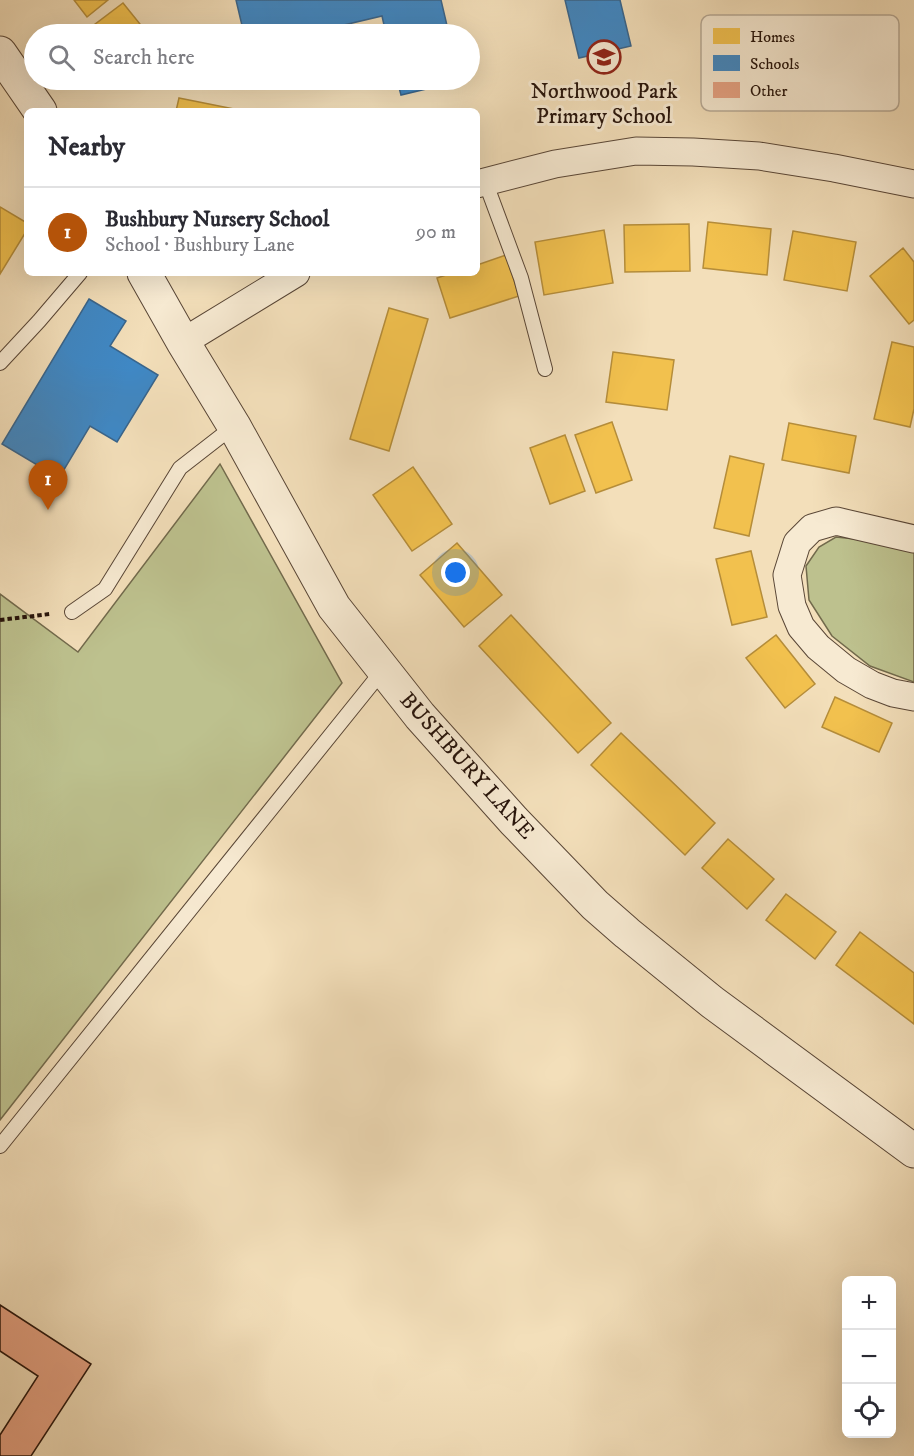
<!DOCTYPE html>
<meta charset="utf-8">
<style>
:root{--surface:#fff;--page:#f2f2f3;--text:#2b2b33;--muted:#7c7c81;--line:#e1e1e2;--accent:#b45309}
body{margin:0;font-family:"IM FELL DW Pica",serif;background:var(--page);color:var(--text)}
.controls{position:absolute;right:18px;bottom:18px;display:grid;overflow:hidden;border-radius:9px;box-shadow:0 6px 24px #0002}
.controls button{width:54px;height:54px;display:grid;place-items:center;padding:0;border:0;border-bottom:2px solid var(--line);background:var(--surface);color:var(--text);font:30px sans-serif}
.you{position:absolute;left:456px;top:573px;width:21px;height:21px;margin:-15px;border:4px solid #fff;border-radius:50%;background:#1a73e8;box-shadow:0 0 0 9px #1a73e833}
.badge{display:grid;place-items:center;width:39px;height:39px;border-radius:50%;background:var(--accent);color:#fff;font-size:20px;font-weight:700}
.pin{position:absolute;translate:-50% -50px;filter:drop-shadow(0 2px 3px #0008)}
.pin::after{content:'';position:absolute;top:32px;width:21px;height:18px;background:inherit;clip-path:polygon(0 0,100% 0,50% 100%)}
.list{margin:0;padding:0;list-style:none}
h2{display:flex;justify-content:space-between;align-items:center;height:78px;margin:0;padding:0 24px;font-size:26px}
h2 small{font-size:20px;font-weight:400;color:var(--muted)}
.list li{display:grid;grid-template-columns:39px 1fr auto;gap:18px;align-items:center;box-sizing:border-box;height:90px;padding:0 24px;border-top:2px solid var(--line)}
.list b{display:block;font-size:22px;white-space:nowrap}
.list p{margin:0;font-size:20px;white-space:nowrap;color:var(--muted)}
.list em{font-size:20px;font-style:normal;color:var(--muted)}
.icon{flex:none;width:33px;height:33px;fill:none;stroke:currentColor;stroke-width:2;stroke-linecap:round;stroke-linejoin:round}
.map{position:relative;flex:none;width:914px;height:1456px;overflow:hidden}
.search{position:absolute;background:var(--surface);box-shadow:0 6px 24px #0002;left:24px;top:24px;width:456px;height:66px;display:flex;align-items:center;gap:15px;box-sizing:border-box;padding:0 21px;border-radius:33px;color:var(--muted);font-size:22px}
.panel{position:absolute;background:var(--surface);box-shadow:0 6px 24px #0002;left:24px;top:108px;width:456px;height:168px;border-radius:9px}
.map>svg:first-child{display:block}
.green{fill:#bdc18e;stroke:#726a4c;stroke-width:1.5}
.homes{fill:#f2c14e;stroke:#b58d3a;stroke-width:1.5}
.schools{fill:#3f88c5;stroke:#38658d;stroke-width:1.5}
.building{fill:#e6a283;stroke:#26130a;stroke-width:1.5}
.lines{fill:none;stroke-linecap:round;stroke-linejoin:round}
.service-casing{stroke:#594636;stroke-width:16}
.minor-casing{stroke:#594636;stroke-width:29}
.tertiary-casing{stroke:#594636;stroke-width:35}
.path{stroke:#26130a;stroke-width:4;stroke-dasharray:4.5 3;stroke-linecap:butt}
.service{stroke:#f7ead2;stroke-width:14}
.minor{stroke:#f7ead2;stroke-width:27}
.tertiary{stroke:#f7ead2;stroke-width:33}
.labels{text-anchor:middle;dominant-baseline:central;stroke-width:6;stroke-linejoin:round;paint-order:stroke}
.poi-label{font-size:22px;fill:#26130a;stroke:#f7ead2}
.street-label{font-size:22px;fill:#26130a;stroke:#f7ead2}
.key{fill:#f7ead2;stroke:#b8aa96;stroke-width:1.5}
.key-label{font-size:16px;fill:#26130a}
</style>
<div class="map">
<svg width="914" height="1456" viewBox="0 0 914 1456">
<rect width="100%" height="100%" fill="#f3dfba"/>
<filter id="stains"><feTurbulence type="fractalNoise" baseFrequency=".00333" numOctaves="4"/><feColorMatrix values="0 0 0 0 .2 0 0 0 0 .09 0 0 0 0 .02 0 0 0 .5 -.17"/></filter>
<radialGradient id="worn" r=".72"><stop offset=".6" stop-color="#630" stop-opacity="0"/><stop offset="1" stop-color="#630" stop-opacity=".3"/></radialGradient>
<g class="green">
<polygon points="220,464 342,683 0,1120 0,594 78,652"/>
<polygon points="836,537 864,540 914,552 914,682 870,666 832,636 809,600 806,566 819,547"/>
</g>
<g class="homes">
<polygon points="74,0 108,0 87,17"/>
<polygon points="123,3 148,34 101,34 94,25"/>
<polygon points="179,98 244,111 176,111"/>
<polygon points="0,207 27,223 27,230 0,274"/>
<polygon points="708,222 771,229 767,275 703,268"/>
<polygon points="689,224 690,271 625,272 624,225"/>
<polygon points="604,230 613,283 544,295 535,242"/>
<polygon points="793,231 856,242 847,291 784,280"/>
<polygon points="903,248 914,262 914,320 909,324 870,276"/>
<polygon points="506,255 519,296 450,318 437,278 452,273 477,273 477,265"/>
<polygon points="389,308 428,319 389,451 350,439"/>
<polygon points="892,342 914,347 914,409 910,427 874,419"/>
<polygon points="613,352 674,360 667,410 606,402"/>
<polygon points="612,422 632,480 596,493 575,435"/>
<polygon points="789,423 856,436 849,473 782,460"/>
<polygon points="565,435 585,491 550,504 530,448"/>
<polygon points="730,456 764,464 749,536 714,528"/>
<polygon points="413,467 452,524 412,551 373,495"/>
<polygon points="457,543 502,595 464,627 420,575"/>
<polygon points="751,551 767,617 732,625 716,559"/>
<polygon points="511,615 611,723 578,753 479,646"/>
<polygon points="776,635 815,684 785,708 746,658"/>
<polygon points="835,697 892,723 879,752 822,727"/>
<polygon points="621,733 715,823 685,855 591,765"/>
<polygon points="728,839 774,879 747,909 702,868"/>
<polygon points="786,894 836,932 815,959 766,920"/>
<polygon points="860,932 914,973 914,1024 836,965"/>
</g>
<g class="schools">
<polygon points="236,0 441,0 449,34 386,34 382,16 306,34 244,34"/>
<polygon points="565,0 620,0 631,46 579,58"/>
<polygon points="397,80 460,80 460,81 401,95"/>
<polygon points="89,299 126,321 110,346 158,375 117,442 90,426 59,478 2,444"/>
</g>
<polygon class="building" points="0,1305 91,1364 31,1456 0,1456 0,1435 38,1376 0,1351"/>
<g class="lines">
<g class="service-casing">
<g id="service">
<polyline points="485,181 521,278 545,369"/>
<polyline points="0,363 39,321 80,273"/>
<polyline points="72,612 105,589 180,468 234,426"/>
<polyline points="0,1146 383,670"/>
</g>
</g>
<g class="minor-casing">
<g id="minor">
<polyline points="477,184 555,164 636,151 693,152 759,156 834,168 914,184"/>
<polyline points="183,342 296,273"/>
<polyline points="914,539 836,521 812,528 797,543 787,575 792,606 801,627 818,647 846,670 872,685 893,693 914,697"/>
</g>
</g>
<g class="tertiary-casing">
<g id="tertiary">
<polyline points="0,53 40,111"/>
<polyline points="144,273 183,342 234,426 334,607 420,716 514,821 595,905 627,933 712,1002 914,1151"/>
</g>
</g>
<polyline class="path" points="0,620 50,614"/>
<use href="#service" class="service"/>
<use href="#minor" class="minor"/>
<use href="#tertiary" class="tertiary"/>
</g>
<defs>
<g id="school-ring" transform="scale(1.725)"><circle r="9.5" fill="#f7ead2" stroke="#8f2418" stroke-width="1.5"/><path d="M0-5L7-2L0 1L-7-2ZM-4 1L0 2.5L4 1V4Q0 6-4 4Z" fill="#8f2418"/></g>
</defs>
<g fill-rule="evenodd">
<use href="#school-ring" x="604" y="57"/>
</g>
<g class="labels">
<g class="poi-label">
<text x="604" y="91">Northwood Park<tspan x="604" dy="25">Primary School</tspan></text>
</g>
<g class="street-label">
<text transform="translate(467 766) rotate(48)">BUSHBURY LANE</text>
</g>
</g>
<rect x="701" y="15" width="198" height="96" rx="9" class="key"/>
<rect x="713" y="28" width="27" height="16" fill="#f2c14e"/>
<rect x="713" y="55" width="27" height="16" fill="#3f88c5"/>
<rect x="713" y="82" width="27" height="16" fill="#e6a283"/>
<g class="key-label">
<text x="750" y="42">Homes</text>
<text x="750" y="69">Schools</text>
<text x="750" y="96">Other</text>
</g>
<rect width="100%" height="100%" filter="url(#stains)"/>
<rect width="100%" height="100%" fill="url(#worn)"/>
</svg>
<div class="controls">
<button>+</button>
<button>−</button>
<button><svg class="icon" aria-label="locate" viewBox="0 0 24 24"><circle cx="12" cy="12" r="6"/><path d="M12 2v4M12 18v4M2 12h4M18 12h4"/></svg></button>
</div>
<div class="you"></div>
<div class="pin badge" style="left:48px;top:510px">1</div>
<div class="search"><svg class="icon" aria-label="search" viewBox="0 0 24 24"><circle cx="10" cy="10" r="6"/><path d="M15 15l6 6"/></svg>Search here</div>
<section class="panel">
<h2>Nearby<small></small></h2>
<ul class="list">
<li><span class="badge">1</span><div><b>Bushbury Nursery School</b><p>School · Bushbury Lane</p></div><em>90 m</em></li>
</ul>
</section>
</div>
